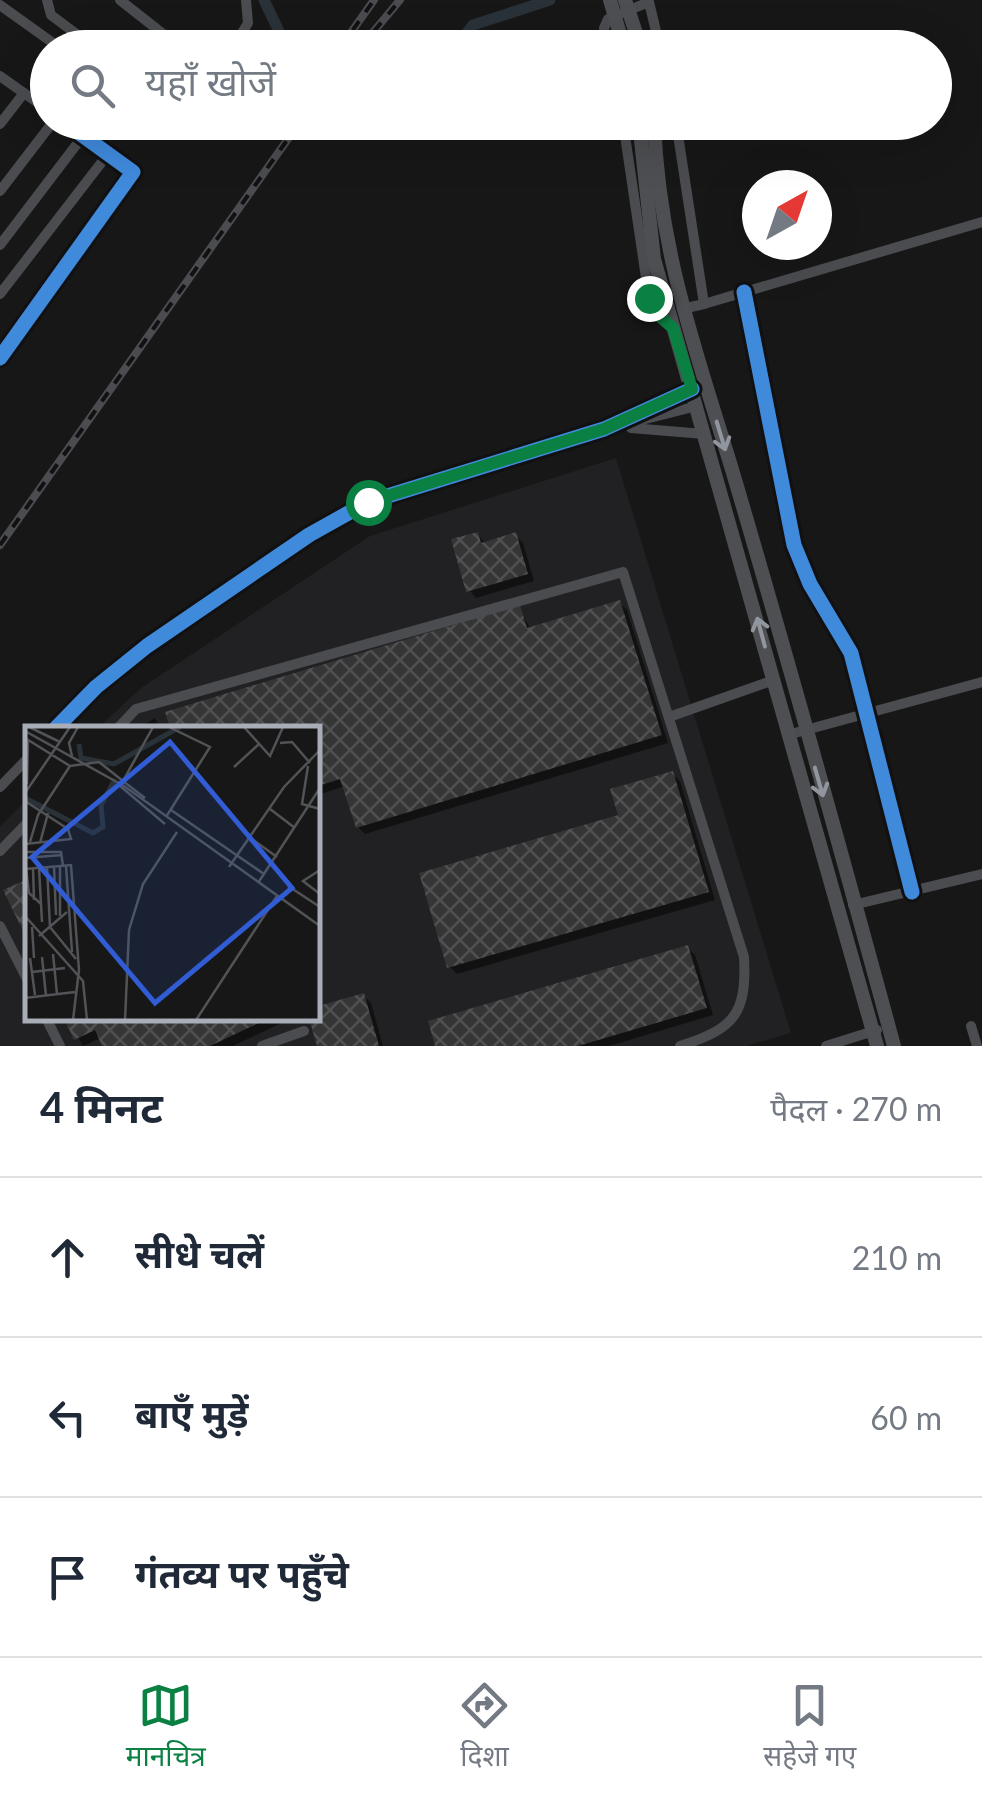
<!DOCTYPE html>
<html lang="hi">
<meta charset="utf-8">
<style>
:root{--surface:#fff;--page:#f6f6f7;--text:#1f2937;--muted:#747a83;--line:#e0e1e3;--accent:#0b8043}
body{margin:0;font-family:Lato,"Noto Sans Devanagari",sans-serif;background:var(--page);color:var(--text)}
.compass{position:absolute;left:742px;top:170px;width:90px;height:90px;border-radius:50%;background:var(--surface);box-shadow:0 10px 40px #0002;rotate:40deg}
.stop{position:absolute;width:30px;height:30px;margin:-22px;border:8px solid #0b8043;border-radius:50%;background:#fff}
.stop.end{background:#0b8043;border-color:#fff;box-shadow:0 2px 10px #0008}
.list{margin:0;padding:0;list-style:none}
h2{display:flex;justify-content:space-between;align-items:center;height:130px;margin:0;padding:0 40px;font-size:42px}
h2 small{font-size:32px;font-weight:400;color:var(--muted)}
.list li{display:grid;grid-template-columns:65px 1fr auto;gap:30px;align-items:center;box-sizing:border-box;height:160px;padding:0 40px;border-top:2px solid var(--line)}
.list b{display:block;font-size:38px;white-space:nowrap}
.list em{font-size:32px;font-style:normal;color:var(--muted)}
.icon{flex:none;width:55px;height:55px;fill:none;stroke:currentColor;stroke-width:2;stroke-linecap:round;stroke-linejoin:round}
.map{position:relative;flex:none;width:982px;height:1046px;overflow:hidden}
.search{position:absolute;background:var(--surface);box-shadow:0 10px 40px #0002;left:30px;right:30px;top:30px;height:110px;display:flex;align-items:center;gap:25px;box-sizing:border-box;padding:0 35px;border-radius:55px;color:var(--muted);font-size:38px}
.sheet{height:610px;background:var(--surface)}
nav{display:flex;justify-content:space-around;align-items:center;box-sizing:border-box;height:140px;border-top:2px solid var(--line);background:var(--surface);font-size:28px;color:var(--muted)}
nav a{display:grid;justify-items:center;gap:5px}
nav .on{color:var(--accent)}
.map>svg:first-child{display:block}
.built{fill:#212123}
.shadow{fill:#0007}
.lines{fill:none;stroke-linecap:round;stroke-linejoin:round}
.canal{stroke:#2a3239;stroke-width:11}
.building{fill:url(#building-cross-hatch)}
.minor{stroke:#4b4c50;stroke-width:10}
.major{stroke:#4d4f52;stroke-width:14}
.rail-casing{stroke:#4b4c4f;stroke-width:8}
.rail{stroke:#111113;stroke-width:4;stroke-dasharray:11;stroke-linecap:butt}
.major-bridge{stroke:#4d4f52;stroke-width:14}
.cycleway-casing{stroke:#111113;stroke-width:21}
.cycleway{stroke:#408adc;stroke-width:15}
.oneway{stroke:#91969e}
.route{stroke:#0b8043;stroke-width:12}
.inset-river{fill:none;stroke:#2a3239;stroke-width:5}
.inset-road{fill:none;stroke:#515357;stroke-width:2.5}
.view{fill:#325cd3;fill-opacity:0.15;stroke:#325cd3;stroke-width:5}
.inset-edge{fill:none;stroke:#a8adb8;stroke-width:5}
</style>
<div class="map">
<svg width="982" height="1046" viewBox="0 0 982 1046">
<defs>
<pattern id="building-cross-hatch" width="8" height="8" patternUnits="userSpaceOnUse" patternTransform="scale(2.5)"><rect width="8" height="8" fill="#353536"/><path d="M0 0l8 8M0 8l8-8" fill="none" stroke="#4f5051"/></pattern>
</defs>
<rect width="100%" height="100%" fill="#171717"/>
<polygon class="built" points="616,458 791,1033 746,1046 0,1046 0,827 27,799 28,1018 318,1018 318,728 98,728 141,688 370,536"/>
<g class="shadow">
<polygon points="477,534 484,542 515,535 523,543 534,581 476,598 469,590"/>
<polygon points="620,603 627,610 668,743 365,834 358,827 345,786 318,795 318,728 173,728 168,714 519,608 531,630"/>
<polygon points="155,718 160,728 144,728 143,726"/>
<polygon points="672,774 680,781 715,900 457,974 450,967"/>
<polygon points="688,948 695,955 713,1015 609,1046 438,1046"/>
<polygon points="363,995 371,1003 383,1046 317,1046 318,1008"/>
<polygon points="66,1018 292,1018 233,1046 105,1046 101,1038 83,1046"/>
</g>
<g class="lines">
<g class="canal">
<polyline points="264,0 287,48"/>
<polyline points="455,48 473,25 550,0"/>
<polyline points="356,122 375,132 405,122"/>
</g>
</g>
<g class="building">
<polygon points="478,532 481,543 516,532 528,574 466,592 451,539"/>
<polygon points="620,600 662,735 356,828 340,779 318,786 318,728 193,728 192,724 170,728 165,712 520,605 527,628"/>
<polygon points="673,771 709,892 447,968 419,873 618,815 610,789"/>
<polygon points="28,879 28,941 3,890"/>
<polygon points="688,945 707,1008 578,1046 435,1046 428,1021"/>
<polygon points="364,993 379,1046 317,1046 309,1018 318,1018 318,1006"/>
<polygon points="64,1018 269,1018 210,1046 102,1046 95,1030 74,1040"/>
</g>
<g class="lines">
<g class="minor">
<polyline points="47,0 51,15 95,48"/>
<polyline points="120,0 181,48"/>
<polyline points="0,5 60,48"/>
<polyline points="233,48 248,23 246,0"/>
<polyline points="606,48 604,28 608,19 649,2 660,48"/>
<polyline points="0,76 48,110"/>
<polyline points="623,122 649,298 652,310 673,328"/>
<polyline points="676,122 704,304 682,309"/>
<polyline points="0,124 24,93"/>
<polyline points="96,145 113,122"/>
<polyline points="0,191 53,122"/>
<polyline points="0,245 83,136"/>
<polyline points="744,292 794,545 810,584 851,653 912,892"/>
<polyline points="0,294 108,154"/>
<polyline points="704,304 982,222"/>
<polyline points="0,358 133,172 64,122"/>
<polyline points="610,428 697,406"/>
<polyline points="631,428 704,434"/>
<polyline points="669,717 774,680"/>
<polyline points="56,728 96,687 147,646 309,535 368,502 604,429 692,389"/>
<path d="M118,728l18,-19 487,-137 121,385c3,57 -10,72 -64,89"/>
<polyline points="791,734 982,682"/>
<polyline points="0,787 28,758"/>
<polyline points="0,851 28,822"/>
<polyline points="853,905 982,874"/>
<polyline points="0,926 28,981"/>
<polyline points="46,1018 60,1046"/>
<polyline points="971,1026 977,1046"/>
<polyline points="262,1046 304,1031"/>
<polyline points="826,1046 877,1030"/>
</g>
<g class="major">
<polyline points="639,122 654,259 877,1046"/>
<path d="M654,122c5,134 45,236 82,361 55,187 107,375 158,563"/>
</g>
<g class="rail-casing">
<g id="rail">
<polyline points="340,48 374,0"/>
<polyline points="360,48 400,0"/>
<polyline points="0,545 300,122"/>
</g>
</g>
<use href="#rail" class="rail"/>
<g class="major-bridge">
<polyline points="610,0 624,48"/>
<polyline points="625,0 641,48"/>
</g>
<g class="cycleway-casing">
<g id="cycleway">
<polyline points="744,292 794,545 810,584 851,653 912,892"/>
<polyline points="0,358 133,172 64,122"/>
<polyline points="56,728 96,687 147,646 309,535 368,502 604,429 692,389"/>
</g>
</g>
<use href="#cycleway" class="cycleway"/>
</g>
<defs><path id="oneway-shaft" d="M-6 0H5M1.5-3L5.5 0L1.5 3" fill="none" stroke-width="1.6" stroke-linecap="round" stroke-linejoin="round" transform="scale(2.5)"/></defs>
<g class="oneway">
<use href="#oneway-shaft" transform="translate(721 436) rotate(73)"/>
<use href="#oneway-shaft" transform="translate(761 632) rotate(-105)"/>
<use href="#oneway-shaft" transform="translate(819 782) rotate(74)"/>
</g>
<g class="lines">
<polyline class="route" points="368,502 604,429 692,389 673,328 652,310 649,298"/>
</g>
<g transform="translate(25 726)">
<rect width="295" height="295" fill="#171717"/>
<path class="inset-river" d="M54,18l2,14 33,6 66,-37M0,72l68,35 10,-6 -2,-22 14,-26"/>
<path class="inset-road" d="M4,1l31,15M219,1l26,29 13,-29M0,5l99,55 196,140M0,12l45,28 29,-4 24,19 30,-54M255,17l12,-1 18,21M47,30l-3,-13 9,-16M283,40l-6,38 18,5M209,41l25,-23M2,58l1,-44M0,67l45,-66M120,72l-22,-17 -3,5 45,38M0,75l43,28 3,10 -46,5M245,83l25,19M146,84l93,64M141,91l44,-70 -41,-20M224,111l28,20M5,116l8,-27 32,-49M15,117l8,-30M0,126h36l2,14M0,132l37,-3M29,140l2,49M35,140v50M41,140l6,86M22,141l3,60 26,32M204,141l55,-80 36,-37M1,142l3,25 12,11M8,142l1,32M14,142l3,54M0,143l46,-4 8,105 -6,50M295,144l-17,11 17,13M233,157l62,-95M263,160l32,21M0,190l58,65 4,39M7,201l2,31M14,210l28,-24M28,228l4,40M17,231l4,39M5,232l5,37M7,246l33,-4M0,272l50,-6M100,294l4,-90 14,-46 34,-52M171,294l81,-124"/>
<path class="view" d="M145,16l122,146 -137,115 -123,-146z"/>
<rect width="295" height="295" class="inset-edge"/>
</g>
</svg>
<svg class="compass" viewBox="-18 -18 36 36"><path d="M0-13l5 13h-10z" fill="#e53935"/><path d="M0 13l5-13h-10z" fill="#747a83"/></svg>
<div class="stop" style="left:368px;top:502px"></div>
<div class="stop end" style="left:649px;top:298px"></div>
<div class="search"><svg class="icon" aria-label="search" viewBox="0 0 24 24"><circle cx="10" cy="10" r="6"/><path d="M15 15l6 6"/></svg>यहाँ खोजें</div>
</div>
<section class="sheet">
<h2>4 मिनट<small>पैदल · 270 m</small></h2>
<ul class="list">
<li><svg class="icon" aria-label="ahead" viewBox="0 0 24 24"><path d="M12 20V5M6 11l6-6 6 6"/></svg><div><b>सीधे चलें</b></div><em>210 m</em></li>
<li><svg class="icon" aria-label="left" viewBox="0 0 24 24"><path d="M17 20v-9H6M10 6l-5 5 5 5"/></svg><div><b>बाएँ मुड़ें</b></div><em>60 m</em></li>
<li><svg class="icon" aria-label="arrive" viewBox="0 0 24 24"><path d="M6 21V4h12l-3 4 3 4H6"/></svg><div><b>गंतव्य पर पहुँचे</b></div></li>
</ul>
</section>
<nav>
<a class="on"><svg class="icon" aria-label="map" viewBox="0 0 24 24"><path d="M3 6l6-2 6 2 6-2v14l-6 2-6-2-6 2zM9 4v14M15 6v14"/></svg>मानचित्र</a>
<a><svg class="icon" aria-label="directions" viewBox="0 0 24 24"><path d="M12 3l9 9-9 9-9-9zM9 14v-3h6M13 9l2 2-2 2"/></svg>दिशा</a>
<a><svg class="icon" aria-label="saved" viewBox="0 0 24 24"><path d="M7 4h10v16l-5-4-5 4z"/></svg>सहेजे गए</a>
</nav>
